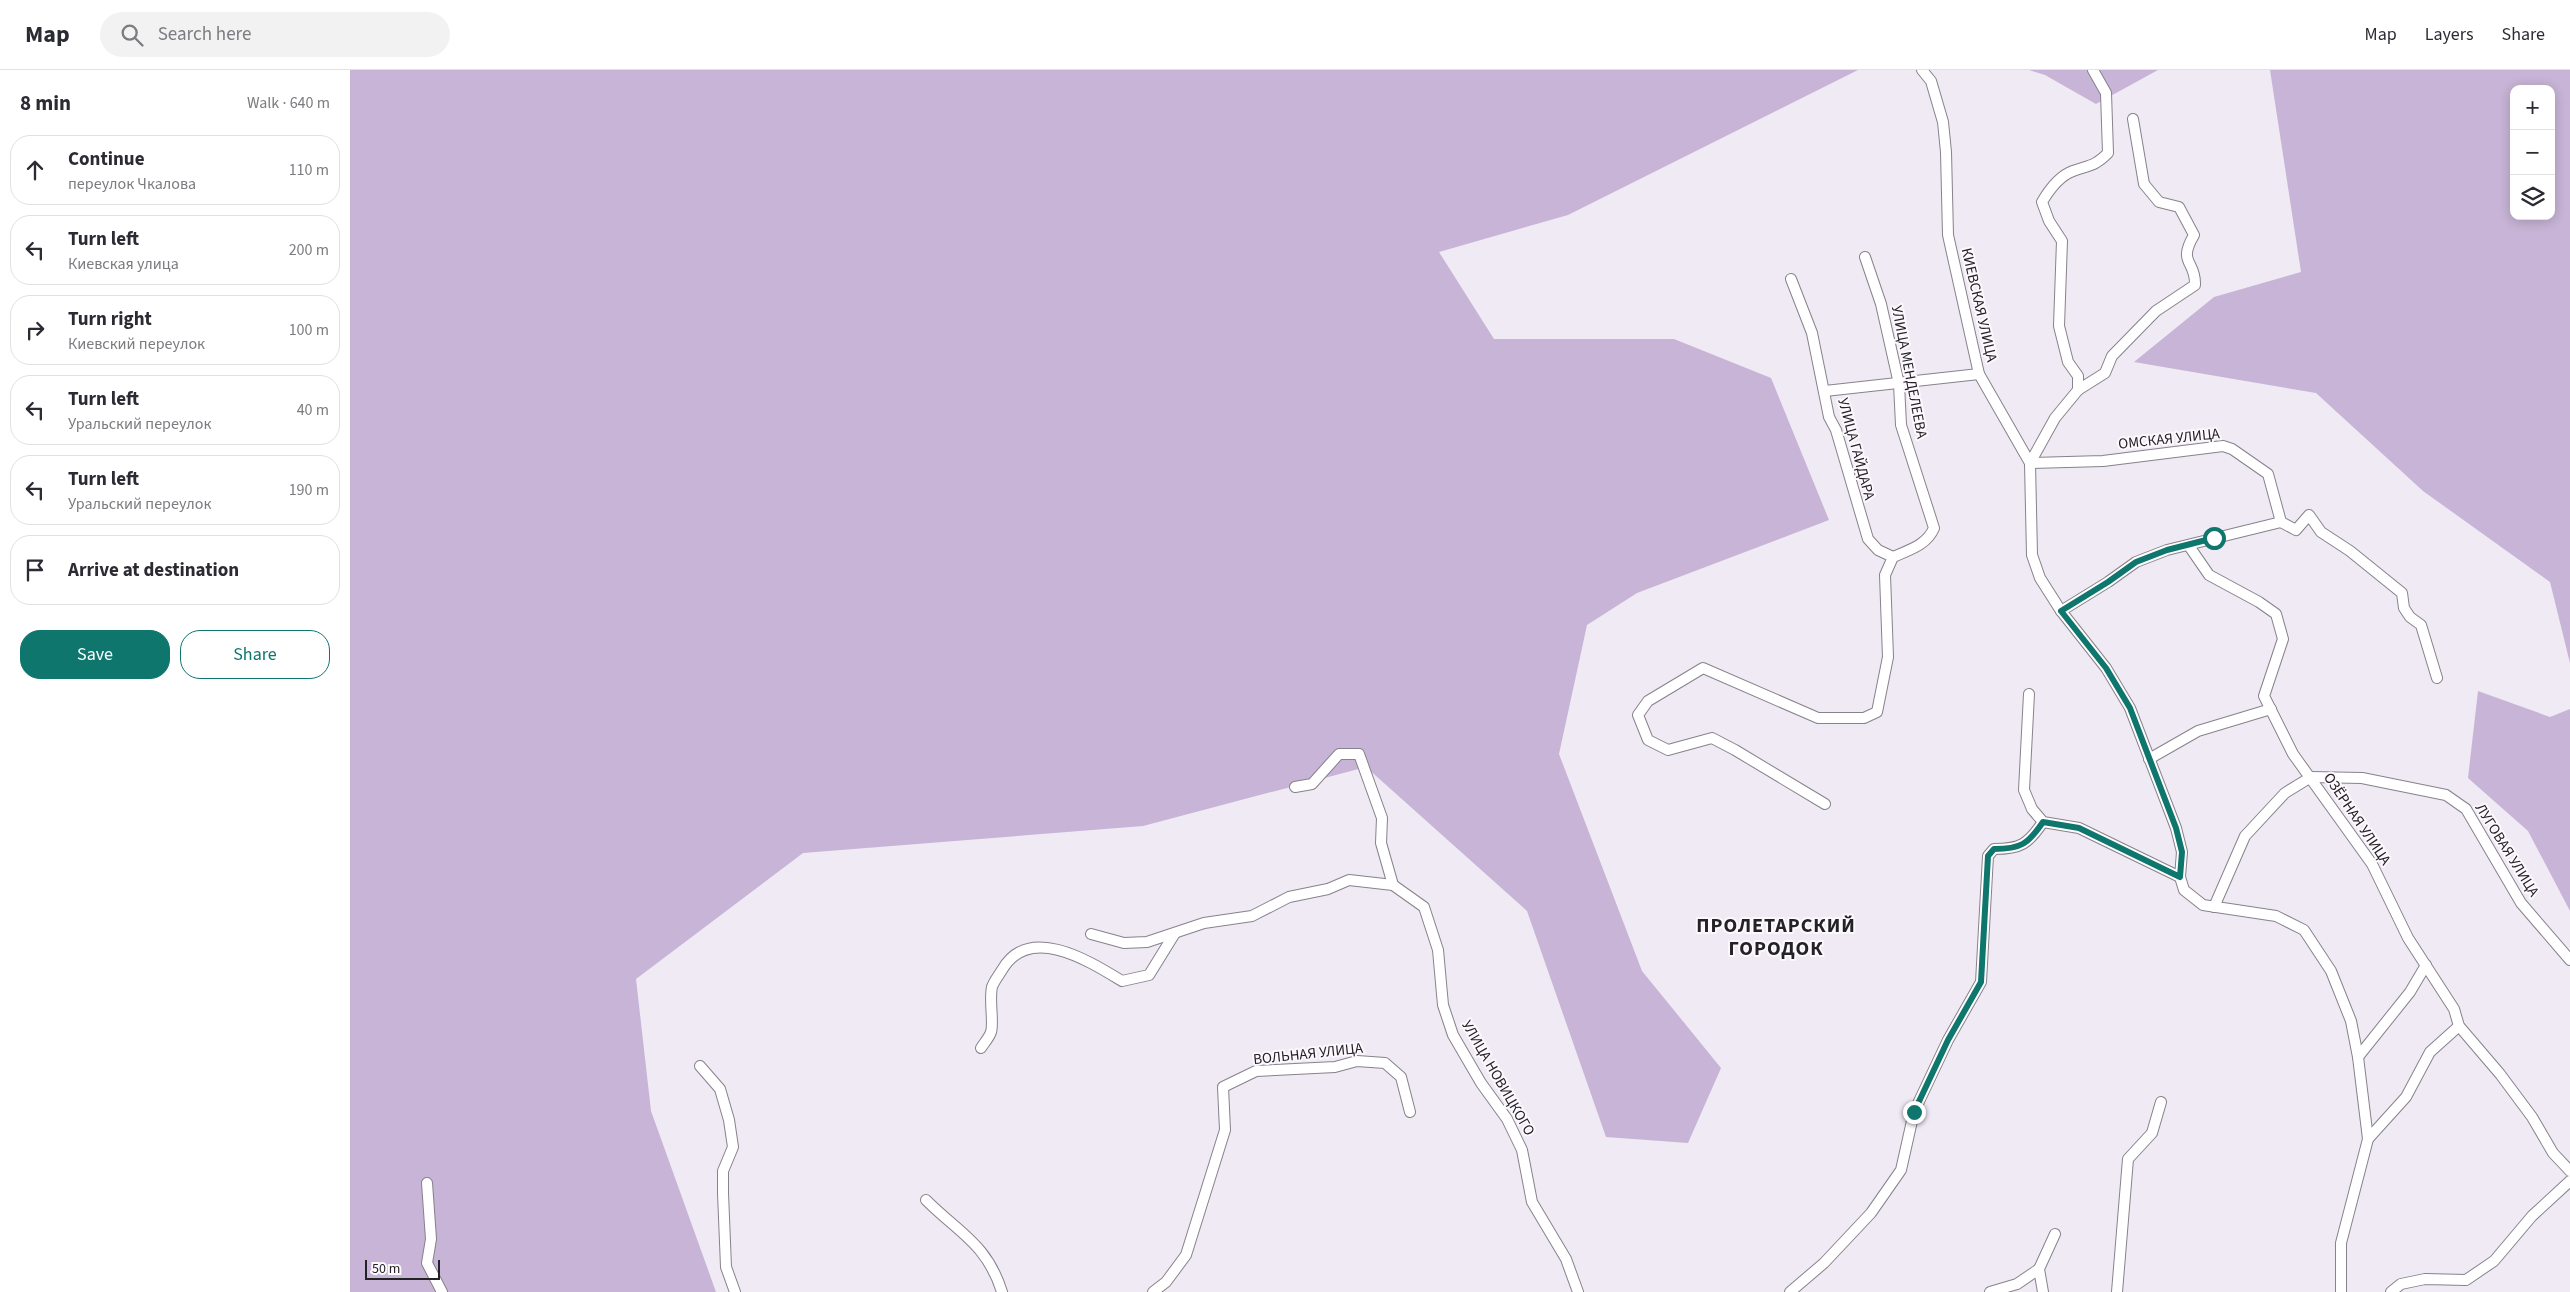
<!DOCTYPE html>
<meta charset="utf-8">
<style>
:root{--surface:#fff;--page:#f2f2f3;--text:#2b2b33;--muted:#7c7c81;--line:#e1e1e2;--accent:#0f766e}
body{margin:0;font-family:"Source Sans 3",sans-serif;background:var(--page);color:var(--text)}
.controls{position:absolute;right:15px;top:15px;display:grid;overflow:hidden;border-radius:10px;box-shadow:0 2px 12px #0003}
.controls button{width:45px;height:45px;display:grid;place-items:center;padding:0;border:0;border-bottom:1px solid var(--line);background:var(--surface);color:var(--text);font:25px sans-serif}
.scale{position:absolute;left:15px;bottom:12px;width:75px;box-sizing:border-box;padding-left:5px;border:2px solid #232225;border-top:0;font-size:14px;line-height:18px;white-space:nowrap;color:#232225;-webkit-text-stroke:4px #fcf8fe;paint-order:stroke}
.stop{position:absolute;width:15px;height:15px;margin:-11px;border:4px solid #0f766e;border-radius:50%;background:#fff}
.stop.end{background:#0f766e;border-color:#fff;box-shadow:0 1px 5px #0008}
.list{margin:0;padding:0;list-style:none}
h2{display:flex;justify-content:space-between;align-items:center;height:65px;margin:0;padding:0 20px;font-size:21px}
h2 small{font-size:16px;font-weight:400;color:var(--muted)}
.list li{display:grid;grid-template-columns:32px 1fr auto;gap:15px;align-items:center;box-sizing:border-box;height:70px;margin:0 10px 10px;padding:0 10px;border:1px solid var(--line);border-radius:20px}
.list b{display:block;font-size:19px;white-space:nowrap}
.list p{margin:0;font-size:16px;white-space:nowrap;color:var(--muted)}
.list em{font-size:16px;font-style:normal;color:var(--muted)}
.actions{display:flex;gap:10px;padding:15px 20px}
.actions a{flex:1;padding:11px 0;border:1px solid var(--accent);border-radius:20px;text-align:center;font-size:18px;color:var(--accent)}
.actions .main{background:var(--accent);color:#fff}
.icon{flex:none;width:28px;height:28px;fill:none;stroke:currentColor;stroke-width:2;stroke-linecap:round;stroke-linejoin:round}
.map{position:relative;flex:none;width:2220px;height:1222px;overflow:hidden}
header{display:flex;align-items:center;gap:30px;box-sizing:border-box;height:70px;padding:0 25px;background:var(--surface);border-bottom:1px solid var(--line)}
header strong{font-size:24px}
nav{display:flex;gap:28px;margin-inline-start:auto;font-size:18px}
.search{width:350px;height:45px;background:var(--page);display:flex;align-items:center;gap:12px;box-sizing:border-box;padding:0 18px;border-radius:28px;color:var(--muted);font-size:19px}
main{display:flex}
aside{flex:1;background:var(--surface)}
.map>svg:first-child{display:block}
.green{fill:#c7b4d6;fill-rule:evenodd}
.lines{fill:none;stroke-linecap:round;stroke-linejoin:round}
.street-casing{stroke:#87828b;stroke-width:12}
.street{stroke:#fff;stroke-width:10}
.route{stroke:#0f766e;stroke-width:6}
.labels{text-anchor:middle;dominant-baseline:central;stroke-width:4;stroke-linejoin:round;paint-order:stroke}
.street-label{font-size:15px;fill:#232225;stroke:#fcf8fe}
.district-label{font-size:20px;font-weight:bold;letter-spacing:1px;fill:#232225;stroke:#fcf8fe}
</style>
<header>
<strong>Map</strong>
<div class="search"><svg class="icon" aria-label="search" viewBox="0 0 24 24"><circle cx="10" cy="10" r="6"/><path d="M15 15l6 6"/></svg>Search here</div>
<nav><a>Map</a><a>Layers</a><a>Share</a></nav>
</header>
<main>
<aside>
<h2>8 min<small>Walk · 640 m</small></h2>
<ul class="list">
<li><svg class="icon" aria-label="ahead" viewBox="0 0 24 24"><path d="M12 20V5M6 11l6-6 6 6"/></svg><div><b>Continue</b><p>переулок Чкалова</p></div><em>110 m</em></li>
<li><svg class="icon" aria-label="left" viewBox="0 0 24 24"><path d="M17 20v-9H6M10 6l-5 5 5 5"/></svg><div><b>Turn left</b><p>Киевская улица</p></div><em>200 m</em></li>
<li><svg class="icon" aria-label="right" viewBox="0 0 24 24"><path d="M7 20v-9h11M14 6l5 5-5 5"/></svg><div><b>Turn right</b><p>Киевский переулок</p></div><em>100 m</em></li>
<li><svg class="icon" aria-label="left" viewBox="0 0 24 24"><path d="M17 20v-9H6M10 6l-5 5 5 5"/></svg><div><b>Turn left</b><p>Уральский переулок</p></div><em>40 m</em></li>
<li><svg class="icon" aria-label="left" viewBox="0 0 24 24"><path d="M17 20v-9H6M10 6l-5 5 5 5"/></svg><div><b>Turn left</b><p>Уральский переулок</p></div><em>190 m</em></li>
<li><svg class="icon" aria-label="arrive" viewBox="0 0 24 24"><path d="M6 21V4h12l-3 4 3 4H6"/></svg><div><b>Arrive at destination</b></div></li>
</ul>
<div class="actions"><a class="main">Save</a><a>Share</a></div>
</aside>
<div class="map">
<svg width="2220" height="1222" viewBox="0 0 2220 1222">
<rect width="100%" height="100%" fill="#efeaf4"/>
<g class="green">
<polygon points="0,0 1508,0 1218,145 1089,182 1144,269 1324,269 1421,308 1479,450 1287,523 1237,555 1209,684 1292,901 1371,998 1338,1073 1256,1067 1177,841 1016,697 793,756 453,783 286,909 301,1041 366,1222 0,1222"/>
<polygon points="1679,0 1808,0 1746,34 1695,5"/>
<path d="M1920,0h300v593l-20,-81 -127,-91 -107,-98 -182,-31 80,-65 87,-25zM2164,19h37v127h-37z"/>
<polygon points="2128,621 2200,647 2220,639 2220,841 2178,761 2118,708"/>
</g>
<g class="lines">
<g class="street-casing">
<g id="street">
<polyline points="1572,0 1581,11 1593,52 1596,82 1598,165 1629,304 1680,393 1682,485 1690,508 1711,541 1756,598 1780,638 1826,758 1832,782 1830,807 1834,820 1853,835 1926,846 1954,860 1981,901 2001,951 2008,987 2018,1069 1991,1173 1991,1222"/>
<path d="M1515,187l16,47 18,80 2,41 33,103c-7,17 -25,22 -41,29"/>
<polyline points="1441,209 1462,263 1479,347 1486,360 1518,469 1528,480 1543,487"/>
<path d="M1728,320l27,-17 7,-17 44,-45 39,-26c1,-25 -18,-21 -1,-50l-15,-28 -20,-5 -15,-18 -11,-65"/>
<polyline points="1475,321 1629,304"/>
<polyline points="1680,393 1753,391 1873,376 1882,379 1918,404 1931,452 1946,460 1959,445 1971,462 2000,481 2052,523 2054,538 2060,547 2071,555 2087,608"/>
<path d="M1680,393l25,-45 23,-28v-14l-10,-14 -9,-36 3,-85 -13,-20 -7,-19c7,-12 17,-26 31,-31 16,-6 21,-4 35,-18l-2,-60 -13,-23"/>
<polyline points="1839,476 1859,505 1909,532 1926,544 1933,569 1914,626 1943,684 2022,794 2058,868 2104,939 2109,956 2150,1004 2182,1047 2203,1083 2220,1101"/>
<polyline points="1711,541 1758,512 1786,492 1817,480 1931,452"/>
<polyline points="1679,624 1674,720 1682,739 1693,752 1729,758 1830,807"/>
<polyline points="1799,689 1848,661 1921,639"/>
<polyline points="945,717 962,714 989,684 1009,684 1032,748 1031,773 1043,815"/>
<polyline points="1475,734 1385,680 1362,668 1318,680 1298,670 1288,645 1298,631 1353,598 1468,648 1514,648 1527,642 1538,587 1535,505 1543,487"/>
<polyline points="1864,837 1895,766 1935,723 1961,707 2012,708 2096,725 2116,739 2171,833 2220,890"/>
<polyline points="741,864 774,873 797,872 854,853 902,846 939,827 978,819 999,810 1043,815 1074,837 1088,880 1093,935 1103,965 1131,1013 1157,1049 1172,1080 1182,1132 1216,1189 1228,1222"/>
<path d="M631,978c3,-5 8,-10 10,-16 3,-9 -2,-32 1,-45 2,-6 7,-12 10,-17 27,-47 87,-9 120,11l27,-6 26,-42"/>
<polyline points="2008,987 2060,922 2076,895"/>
<polyline points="350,996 370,1019 379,1050 383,1077 373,1101 373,1123 376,1197 385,1222"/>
<polyline points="2018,1069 2056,1027 2080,982 2109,956"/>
<polyline points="77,1113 81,1169 77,1193 92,1222"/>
<path d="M576,1130c33,33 61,44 76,92"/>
<polyline points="803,1222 816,1212 836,1185 875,1060 873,1017 906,1001 985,997 1007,991 1035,993 1051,1007 1060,1042"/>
<path d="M1440,1222l34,-29 47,-50 30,-43 13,-58 34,-72 33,-58 7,-126 6,-7c27,0 34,-5 49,-27"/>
<polyline points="1640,1222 1667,1214 1689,1199"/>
<polyline points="1693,1222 1689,1199 1705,1164"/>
<polyline points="1767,1222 1778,1089 1802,1063 1811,1032"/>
<polyline points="2041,1222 2051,1214 2075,1209 2116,1210 2144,1191 2182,1146 2220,1111"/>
</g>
</g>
<use href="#street" class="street"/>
</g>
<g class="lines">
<path class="route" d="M1564,1042l34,-72 33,-58 7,-126 6,-7c27,0 34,-5 49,-27l36,6 101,49 2,-25 -6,-24 -46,-120 -24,-40 -45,-57 47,-29 28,-20 31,-12 47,-12"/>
</g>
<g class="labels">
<g class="street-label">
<text transform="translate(1629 235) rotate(77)">КИЕВСКАЯ УЛИЦА</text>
<text transform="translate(1559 302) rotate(79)">УЛИЦА МЕНДЕЛЕЕВА</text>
<text transform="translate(1819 369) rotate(-6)">ОМСКАЯ УЛИЦА</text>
<text transform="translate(1506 379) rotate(75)">УЛИЦА ГАЙДАРА</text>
<text transform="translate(2007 749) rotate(56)">ОЗЁРНАЯ УЛИЦА</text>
<text transform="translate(2157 780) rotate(58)">ЛУГОВАЯ УЛИЦА</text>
<text transform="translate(958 984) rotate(-6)">ВОЛЬНАЯ УЛИЦА</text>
<text transform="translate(1148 1008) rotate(60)">УЛИЦА НОВИЦКОГО</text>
</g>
<g class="district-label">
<text x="1426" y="856">ПРОЛЕТАРСКИЙ<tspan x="1426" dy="23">ГОРОДОК</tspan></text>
</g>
</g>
</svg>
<div class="controls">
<button>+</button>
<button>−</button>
<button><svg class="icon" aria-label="layers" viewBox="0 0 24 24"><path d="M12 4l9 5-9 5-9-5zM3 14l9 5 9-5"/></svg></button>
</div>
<div class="scale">50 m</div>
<div class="stop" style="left:1864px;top:468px"></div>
<div class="stop end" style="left:1564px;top:1042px"></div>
</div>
</main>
